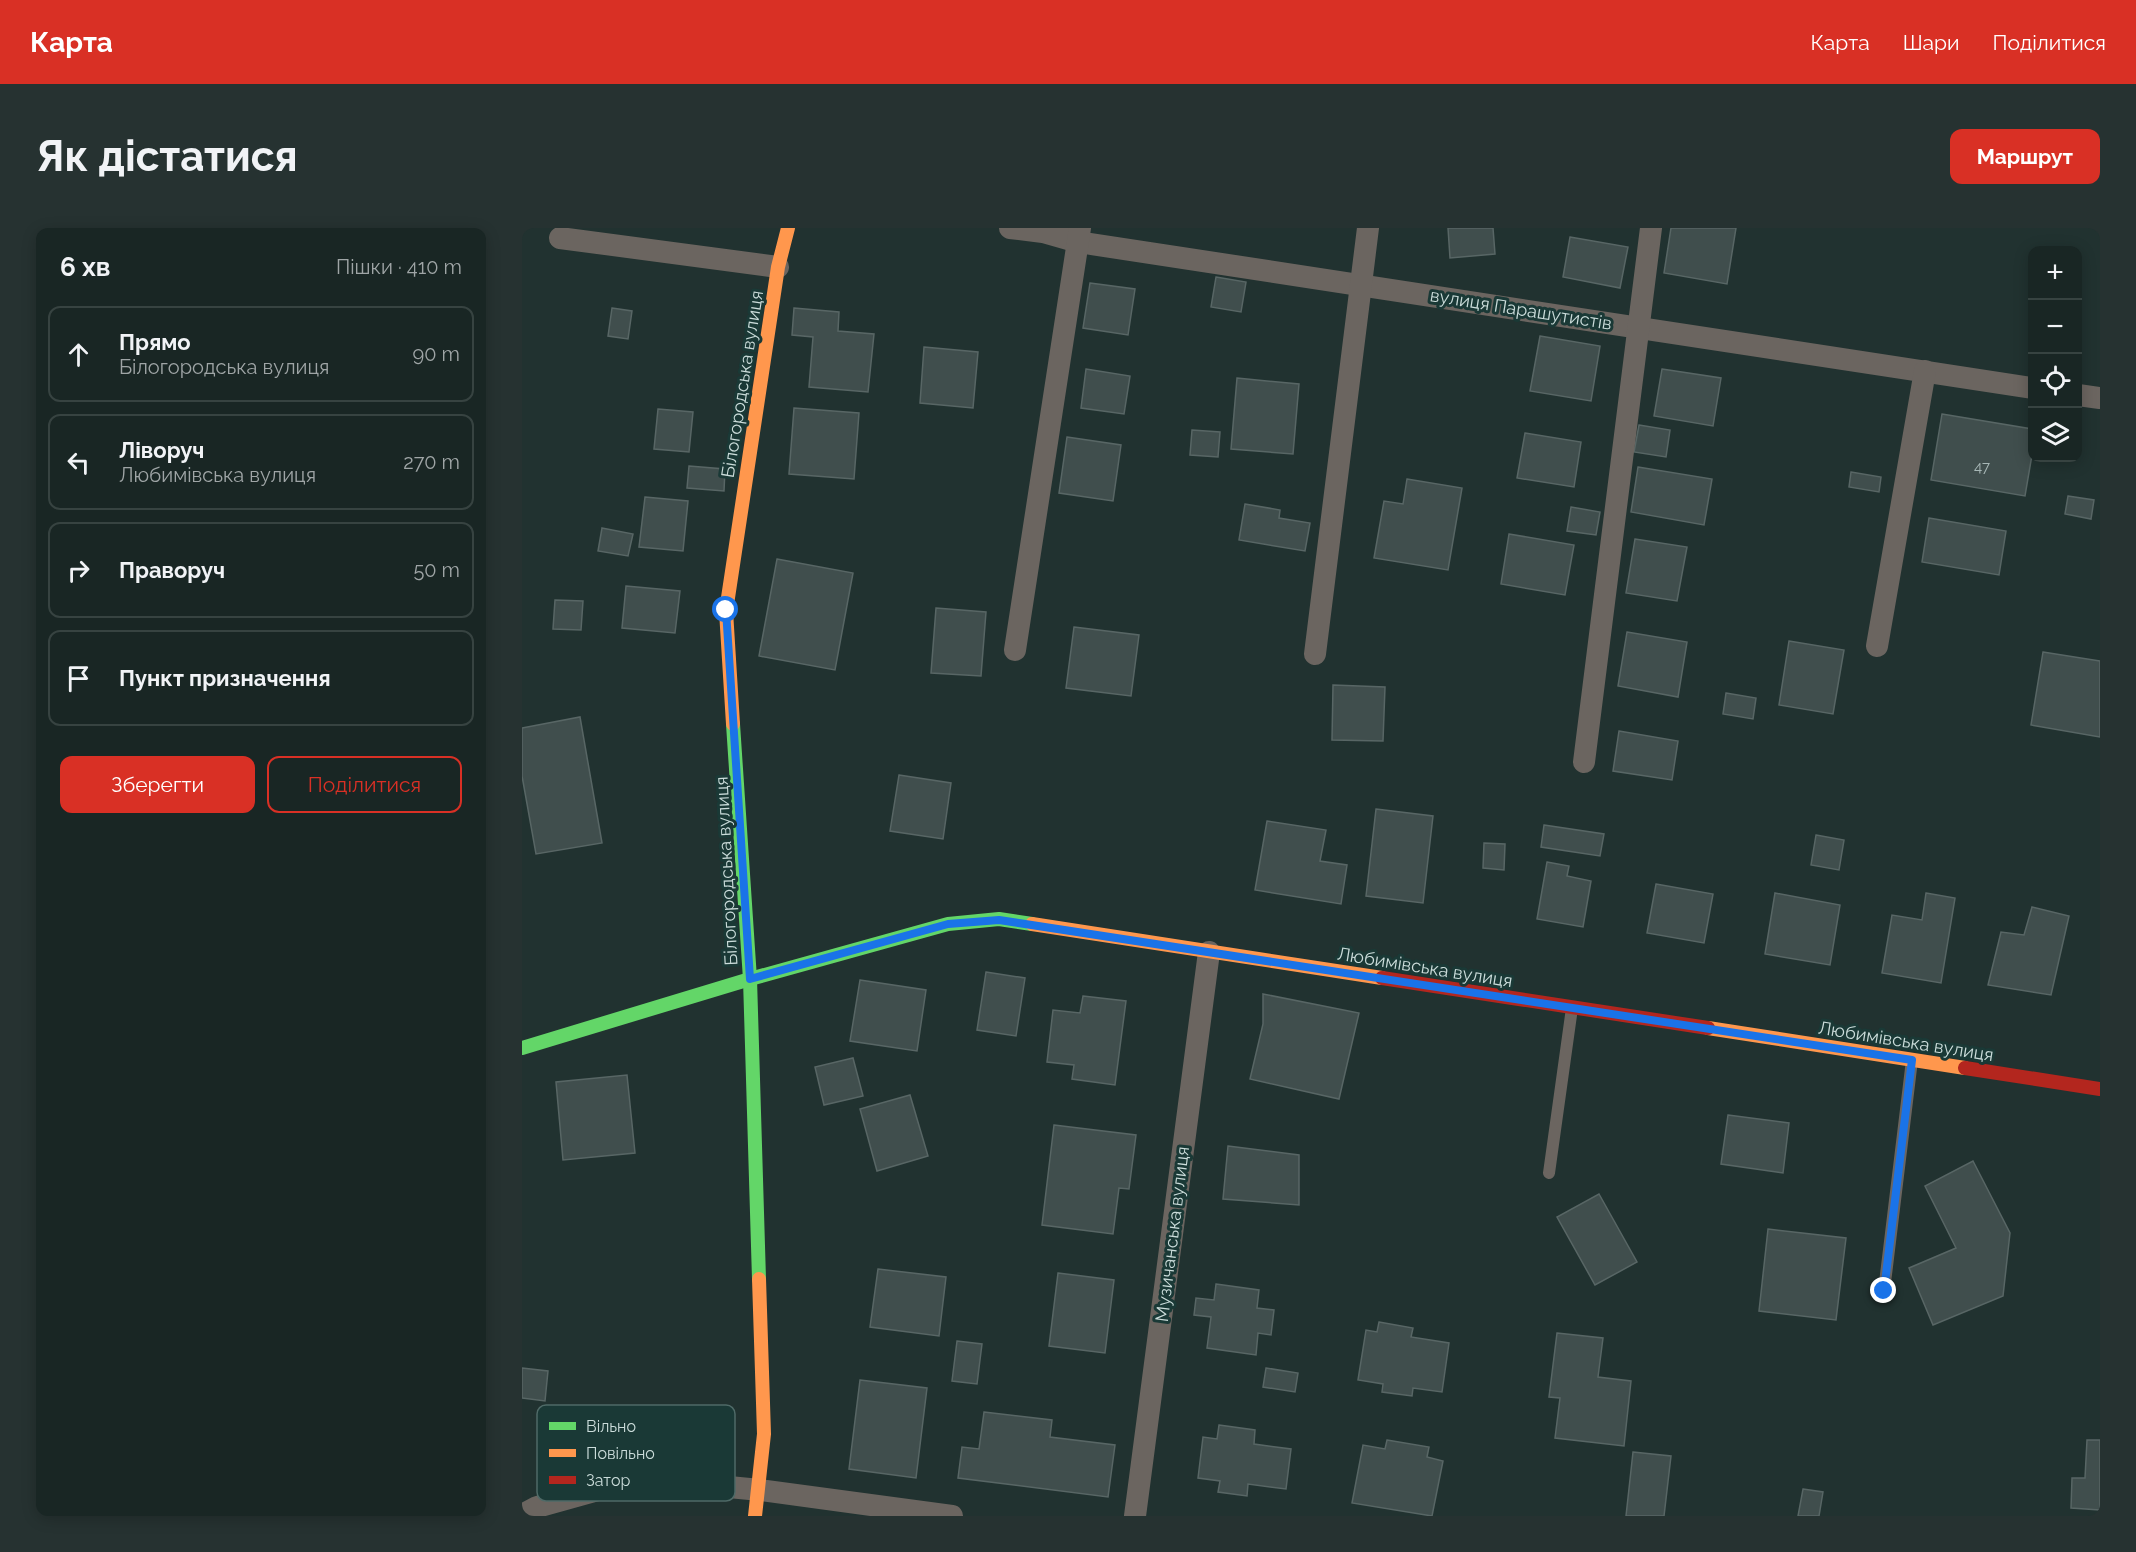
<!DOCTYPE html>
<html lang="uk">
<meta charset="utf-8">
<style>
:root{--surface:#192624;--page:#263231;--text:#f1f3f6;--muted:#9fa5a6;--line:#374341;--accent:#d93025}
body{margin:0;font-family:Raleway,sans-serif;background:var(--page);color:var(--text)}
.controls{position:absolute;right:18px;top:18px;display:grid;overflow:hidden;border-radius:12px;box-shadow:0 3px 15px #0003}
.controls button{width:54px;height:54px;display:grid;place-items:center;padding:0;border:0;border-bottom:2px solid var(--line);background:var(--surface);color:var(--text);font:30px sans-serif}
.stop{position:absolute;width:18px;height:18px;margin:-14px;border:4px solid #1a73e8;border-radius:50%;background:#fff}
.stop.end{background:#1a73e8;border-color:#fff;box-shadow:0 2px 6px #0008}
.list{margin:0;padding:0;list-style:none}
h2{display:flex;justify-content:space-between;align-items:center;height:78px;margin:0;padding:0 24px;font-size:26px}
h2 small{font-size:20px;font-weight:400;color:var(--muted)}
.list li{display:grid;grid-template-columns:39px 1fr auto;gap:18px;align-items:center;box-sizing:border-box;height:96px;margin:0 12px 12px;padding:0 12px;border:2px solid var(--line);border-radius:12px}
.list b{display:block;font-size:22px;white-space:nowrap}
.list p{margin:0;font-size:20px;white-space:nowrap;color:var(--muted)}
.list em{font-size:20px;font-style:normal;color:var(--muted)}
.actions{display:flex;gap:12px;padding:18px 24px}
.actions a{flex:1;padding:14px 0;border:2px solid var(--accent);border-radius:12px;text-align:center;font-size:21px;color:var(--accent)}
.actions .main{background:var(--accent);color:#fff}
.icon{flex:none;width:33px;height:33px;fill:none;stroke:currentColor;stroke-width:2;stroke-linecap:round;stroke-linejoin:round}
.map{position:relative;flex:none;width:1578px;height:1288px;overflow:hidden;border-radius:12px}
header{display:flex;align-items:center;gap:36px;box-sizing:border-box;height:84px;padding:0 30px;background:var(--accent);color:#fff}
header strong{font-size:28px}
nav{display:flex;gap:33px;margin-inline-start:auto;font-size:21px}
.intro{display:flex;align-items:center;justify-content:space-between;box-sizing:border-box;height:144px;padding:0 36px}
h1{margin:0;font-size:42px}
.button{padding:15px 27px;border-radius:12px;background:var(--accent);color:#fff;font-size:21px;font-weight:700}
main{display:flex;gap:36px;padding:0 36px}
aside{flex:1;background:var(--surface);border-radius:12px;box-shadow:0 3px 15px #0003}
.map>svg:first-child{display:block}
.building{fill:#404e4d;stroke:#586665;stroke-width:1.5}
.lines{fill:none;stroke-linecap:round;stroke-linejoin:round}
.lane{stroke:#6b6560;stroke-width:12}
.street{stroke:#6b6560;stroke-width:22}
.fast{stroke:#63d668;stroke-width:14}
.slow{stroke:#ff974d;stroke-width:14}
.jam{stroke:#b3261e;stroke-width:14}
.route{stroke:#1a73e8;stroke-width:8}
.labels{text-anchor:middle;dominant-baseline:central;stroke-width:6;stroke-linejoin:round;paint-order:stroke}
.number-label{font-size:15px;fill:#a8b8b7}
.street-label{font-size:18px;fill:#cbdcda;stroke:#1a3936}
.key{fill:#1a3936;stroke:#4f6a67;stroke-width:1.5}
.key-label{font-size:16px;fill:#cbdcda}
</style>
<header>
<strong>Карта</strong>
<nav><a>Карта</a><a>Шари</a><a>Поділитися</a></nav>
</header>
<div class="intro"><h1>Як дістатися</h1><a class="button">Маршрут</a></div>
<main>
<aside>
<h2>6 хв<small>Пішки · 410 m</small></h2>
<ul class="list">
<li><svg class="icon" aria-label="ahead" viewBox="0 0 24 24"><path d="M12 20V5M6 11l6-6 6 6"/></svg><div><b>Прямо</b><p>Білогородська вулиця</p></div><em>90 m</em></li>
<li><svg class="icon" aria-label="left" viewBox="0 0 24 24"><path d="M17 20v-9H6M10 6l-5 5 5 5"/></svg><div><b>Ліворуч</b><p>Любимівська вулиця</p></div><em>270 m</em></li>
<li><svg class="icon" aria-label="right" viewBox="0 0 24 24"><path d="M7 20v-9h11M14 6l5 5-5 5"/></svg><div><b>Праворуч</b></div><em>50 m</em></li>
<li><svg class="icon" aria-label="arrive" viewBox="0 0 24 24"><path d="M6 21V4h12l-3 4 3 4H6"/></svg><div><b>Пункт призначення</b></div></li>
</ul>
<div class="actions"><a class="main">Зберегти</a><a>Поділитися</a></div>
</aside>
<div class="map">
<svg width="1578" height="1288" viewBox="0 0 1578 1288">
<rect width="100%" height="100%" fill="#213230"/>
<g class="building">
<polygon points="926,0 971,0 973,26 928,30"/>
<polygon points="1149,0 1214,0 1205,56 1142,45"/>
<polygon points="1048,9 1106,19 1098,60 1041,49"/>
<polygon points="694,49 724,54 719,84 689,79"/>
<polygon points="568,55 613,61 606,107 561,100"/>
<polygon points="90,80 110,83 106,111 86,108"/>
<polygon points="272,80 317,84 316,103 352,106 346,164 287,159 291,109 270,107"/>
<polygon points="1018,108 1078,118 1069,173 1008,163"/>
<polygon points="402,119 456,124 451,180 398,175"/>
<polygon points="564,141 608,148 602,186 559,180"/>
<polygon points="1140,141 1199,150 1191,198 1132,188"/>
<polygon points="715,150 777,156 771,226 709,221"/>
<polygon points="272,180 337,185 332,251 267,246"/>
<polygon points="136,181 171,184 167,224 132,221"/>
<polygon points="1420,186 1510,201 1510,227 1503,268 1409,252"/>
<polygon points="1117,197 1148,202 1144,229 1112,224"/>
<polygon points="670,202 698,204 696,229 668,227"/>
<polygon points="1003,205 1059,214 1052,259 995,250"/>
<polygon points="545,209 599,217 591,273 537,265"/>
<polygon points="167,238 203,241 202,263 165,260"/>
<polygon points="1116,239 1190,251 1182,297 1109,284"/>
<polygon points="1329,244 1359,249 1357,264 1327,259"/>
<polygon points="885,251 940,260 926,342 852,330 862,273 881,276"/>
<polygon points="1546,268 1572,272 1569,291 1543,286"/>
<polygon points="123,269 166,273 161,323 117,319"/>
<polygon points="723,276 758,282 757,290 788,295 783,323 717,312"/>
<polygon points="1049,279 1078,284 1074,307 1045,303"/>
<polygon points="1407,290 1484,303 1477,347 1400,334"/>
<polygon points="80,300 111,306 106,328 76,323"/>
<polygon points="987,306 1052,317 1043,367 979,356"/>
<polygon points="1113,311 1165,319 1155,373 1104,365"/>
<polygon points="255,331 331,345 313,442 237,428"/>
<polygon points="104,358 158,363 153,405 100,400"/>
<polygon points="33,372 61,373 59,402 31,401"/>
<polygon points="414,380 464,384 459,448 409,445"/>
<polygon points="552,399 617,407 609,468 544,460"/>
<polygon points="1105,404 1165,414 1156,469 1096,458"/>
<polygon points="1267,413 1322,422 1311,486 1257,477"/>
<polygon points="1521,424 1578,433 1578,509 1509,497"/>
<polygon points="811,457 863,459 861,513 810,512"/>
<polygon points="1204,465 1234,470 1231,491 1201,486"/>
<polygon points="58,489 80,615 14,626 0,548 0,500"/>
<polygon points="1097,503 1156,513 1150,552 1091,543"/>
<polygon points="377,547 429,555 421,611 368,603"/>
<polygon points="854,581 911,588 901,675 844,668"/>
<polygon points="745,593 804,602 798,633 825,637 819,676 733,662"/>
<polygon points="1022,597 1082,606 1078,628 1019,619"/>
<polygon points="1294,607 1322,612 1317,642 1289,637"/>
<polygon points="962,615 983,616 982,642 961,640"/>
<polygon points="1025,634 1047,638 1045,648 1069,653 1061,699 1015,691"/>
<polygon points="1134,656 1191,666 1182,715 1125,705"/>
<polygon points="1253,665 1318,677 1308,737 1243,726"/>
<polygon points="1404,665 1433,670 1419,755 1360,745 1370,687 1400,692"/>
<polygon points="1510,679 1547,688 1529,767 1466,757 1479,704 1502,707"/>
<polygon points="464,744 503,750 494,808 455,802"/>
<polygon points="338,752 404,762 395,823 328,813"/>
<polygon points="741,766 837,785 817,871 728,851 741,796"/>
<polygon points="561,768 604,773 593,857 550,851 552,837 525,834 531,782 558,785"/>
<polygon points="331,830 341,868 302,877 293,839"/>
<polygon points="105,847 113,925 41,932 34,854"/>
<polygon points="388,867 406,928 355,943 338,881"/>
<polygon points="1206,887 1267,895 1261,945 1199,936"/>
<polygon points="532,897 614,907 607,961 597,960 591,1006 520,997"/>
<polygon points="706,918 777,927 777,977 701,971"/>
<polygon points="1451,933 1488,1005 1481,1068 1411,1097 1387,1040 1434,1020 1403,958"/>
<polygon points="1077,966 1115,1034 1073,1057 1035,989"/>
<polygon points="1246,1001 1324,1010 1314,1092 1237,1083"/>
<polygon points="356,1041 424,1049 417,1108 348,1099"/>
<polygon points="536,1045 592,1052 583,1125 527,1118"/>
<polygon points="694,1056 737,1062 735,1080 752,1082 749,1107 736,1105 734,1127 685,1120 689,1089 672,1087 674,1070 692,1072"/>
<polygon points="857,1094 891,1100 889,1109 927,1115 920,1164 891,1160 890,1168 860,1164 861,1156 836,1152 844,1102 855,1104"/>
<polygon points="1035,1105 1081,1110 1076,1149 1109,1153 1102,1218 1033,1210 1038,1170 1027,1169"/>
<polygon points="435,1113 460,1116 455,1156 430,1153"/>
<polygon points="0,1140 26,1143 23,1173 0,1170"/>
<polygon points="744,1140 776,1145 773,1164 741,1159"/>
<polygon points="338,1152 405,1160 394,1250 327,1241"/>
<polygon points="462,1184 530,1192 528,1209 593,1217 586,1269 436,1250 440,1219 457,1221"/>
<polygon points="697,1197 733,1202 732,1216 769,1221 764,1261 726,1256 725,1268 696,1264 698,1253 676,1250 681,1209 695,1211"/>
<polygon points="865,1212 907,1219 905,1229 921,1233 910,1288 830,1275 841,1217 863,1221"/>
<polygon points="1565,1212 1578,1212 1578,1282 1549,1280 1550,1250 1563,1250"/>
<polygon points="1111,1224 1149,1228 1142,1288 1104,1288"/>
<polygon points="1281,1261 1301,1264 1297,1288 1276,1288"/>
</g>
<g class="lines">
<g class="lane">
<polyline points="1027,945 1050,780"/>
<polyline points="1362,1063 1390,832"/>
</g>
<g class="street">
<polyline points="488,0 521,4 556,14 1510,160"/>
<polyline points="38,10 256,39"/>
<polyline points="1556,167 1578,170"/>
<polyline points="1355,418 1403,143"/>
<polyline points="493,422 558,0"/>
<polyline points="793,426 846,0"/>
<polyline points="1062,534 1129,0"/>
<polyline points="0,1287 15,1279 105,1254 155,1254 238,1262 430,1288"/>
<polyline points="613,1288 687,724"/>
</g>
<g class="fast">
<polyline points="211,496 228,751 237,1051"/>
<polyline points="0,820 228,751 426,696 477,691 510,696"/>
</g>
<g class="slow">
<polyline points="211,496 204,383 256,39 266,0"/>
<polyline points="510,696 860,750"/>
<polyline points="1186,800 1443,840"/>
<polyline points="233,1288 242,1206 237,1051"/>
</g>
<g class="jam">
<polyline points="860,750 1186,800"/>
<polyline points="1443,840 1578,861"/>
</g>
</g>
<g class="lines">
<polyline class="route" points="204,382 228,751 426,696 477,692 1390,832 1362,1063"/>
</g>
<g class="labels">
<g class="number-label">
<text x="1460" y="239">47</text>
</g>
<g class="street-label">
<text transform="translate(999 81) rotate(9)">вулиця Парашутистів</text>
<text transform="translate(220 156) rotate(-81)">Білогородська вулиця</text>
<text transform="translate(204 643) rotate(-93)">Білогородська вулиця</text>
<text transform="translate(903 739) rotate(9)">Любимівська вулиця</text>
<text transform="translate(1384 813) rotate(9)">Любимівська вулиця</text>
<text transform="translate(650 1006) rotate(-83)">Музичанська вулиця</text>
</g>
</g>
<rect x="15" y="1177" width="198" height="96" rx="9" class="key"/>
<rect x="27" y="1194" width="27" height="8" fill="#63d668"/>
<rect x="27" y="1221" width="27" height="8" fill="#ff974d"/>
<rect x="27" y="1248" width="27" height="8" fill="#b3261e"/>
<g class="key-label">
<text x="64" y="1204">Вільно</text>
<text x="64" y="1231">Повільно</text>
<text x="64" y="1258">Затор</text>
</g>
</svg>
<div class="controls">
<button>+</button>
<button>−</button>
<button><svg class="icon" aria-label="locate" viewBox="0 0 24 24"><circle cx="12" cy="12" r="6"/><path d="M12 2v4M12 18v4M2 12h4M18 12h4"/></svg></button>
<button><svg class="icon" aria-label="layers" viewBox="0 0 24 24"><path d="M12 4l9 5-9 5-9-5zM3 14l9 5 9-5"/></svg></button>
</div>
<div class="stop" style="left:204px;top:382px"></div>
<div class="stop end" style="left:1362px;top:1063px"></div>
</div>
</main>
